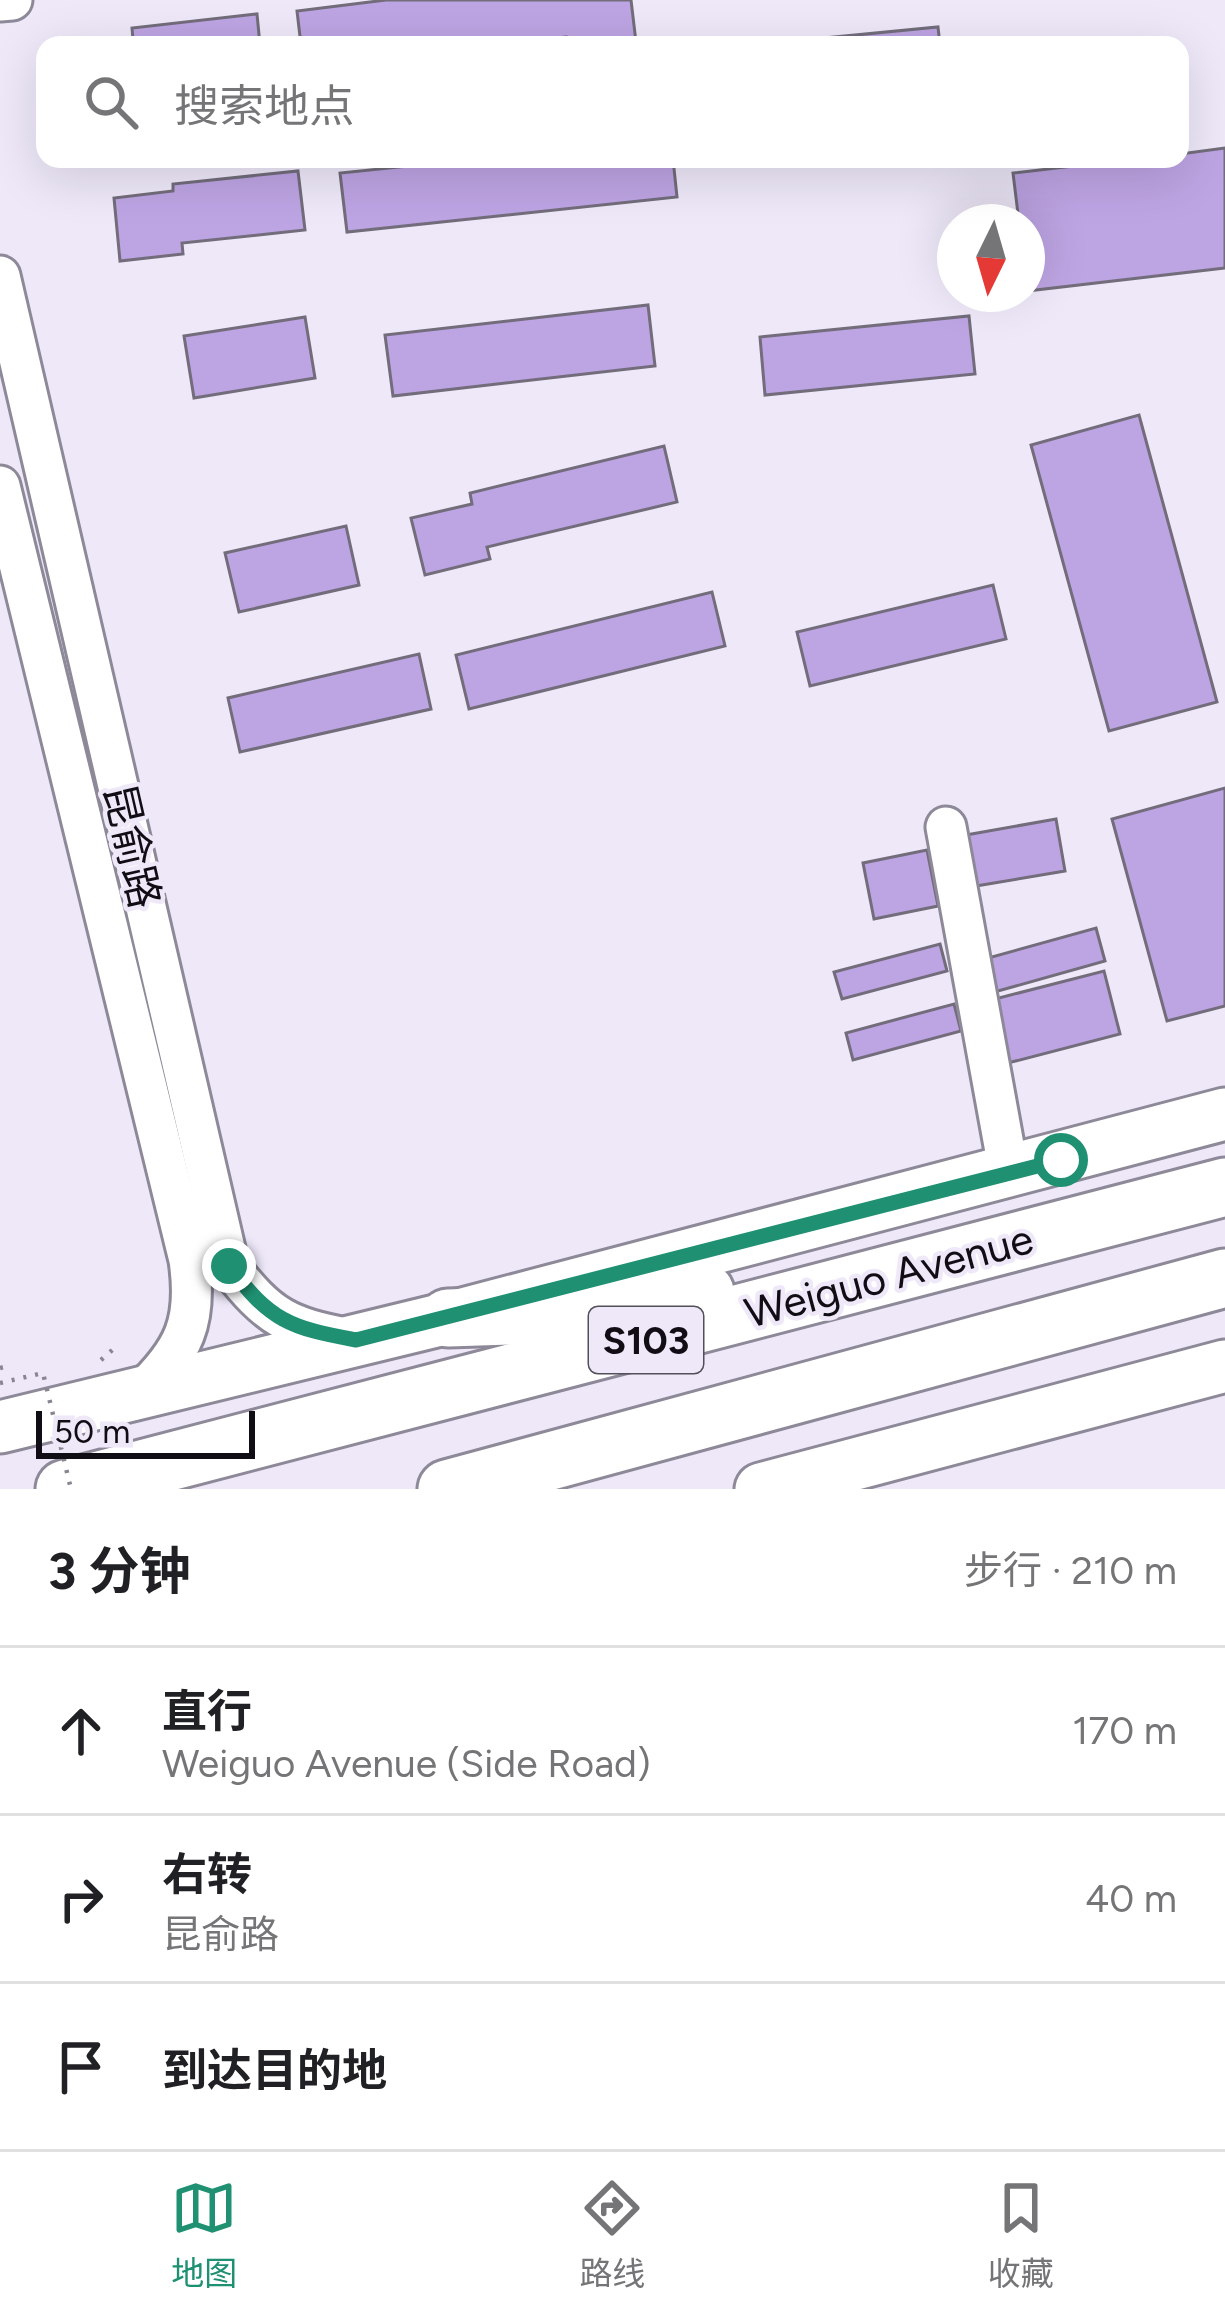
<!DOCTYPE html>
<html lang="zh">
<meta charset="utf-8">
<style>
:root{--surface:#fff;--page:#f6f6f6;--text:#202124;--muted:#757577;--line:#e0e0e0;--accent:#1f9172}
body{margin:0;font-family:Figtree,"Noto Sans SC",sans-serif;background:var(--page);color:var(--text)}
.compass{position:absolute;left:937px;top:204px;width:108px;height:108px;border-radius:50%;background:var(--surface);box-shadow:0 12px 48px #0002;rotate:185deg}
.scale{position:absolute;left:36px;bottom:30px;width:219px;box-sizing:border-box;padding-left:12px;border:6px solid #100e14;border-top:0;font-size:33px;line-height:42px;white-space:nowrap;color:#100e14;-webkit-text-stroke:9px #eee8f9;paint-order:stroke}
.stop{position:absolute;width:36px;height:36px;margin:-27px;border:9px solid #1f9172;border-radius:50%;background:#fff}
.stop.end{background:#1f9172;border-color:#fff;box-shadow:0 3px 12px #0008}
.list{margin:0;padding:0;list-style:none}
h2{display:flex;justify-content:space-between;align-items:center;height:156px;margin:0;padding:0 48px;font-size:51px}
h2 small{font-size:39px;font-weight:400;color:var(--muted)}
.list li{display:grid;grid-template-columns:78px 1fr auto;gap:36px;align-items:center;box-sizing:border-box;height:168px;padding:0 48px;border-top:3px solid var(--line)}
.list b{display:block;font-size:45px;white-space:nowrap}
.list p{margin:0;font-size:39px;white-space:nowrap;color:var(--muted)}
.list em{font-size:39px;font-style:normal;color:var(--muted)}
.icon{flex:none;width:66px;height:66px;fill:none;stroke:currentColor;stroke-width:2;stroke-linecap:round;stroke-linejoin:round}
.map{position:relative;flex:none;width:1225px;height:1489px;overflow:hidden}
.search{position:absolute;background:var(--surface);box-shadow:0 12px 48px #0002;left:36px;right:36px;top:36px;height:132px;display:flex;align-items:center;gap:30px;box-sizing:border-box;padding:0 42px;border-radius:24px;color:var(--muted);font-size:45px}
.sheet{height:660px;background:var(--surface)}
nav{display:flex;justify-content:space-around;align-items:center;box-sizing:border-box;height:168px;border-top:3px solid var(--line);background:var(--surface);font-size:33px;color:var(--muted)}
nav a{display:grid;justify-items:center;gap:6px}
nav .on{color:var(--accent)}
.map>svg:first-child{display:block}
.building{fill:#bda4e3;stroke:#726c7b;stroke-width:3}
.lines{fill:none;stroke-linecap:round;stroke-linejoin:round}
.minor-casing{stroke:#8e8998;stroke-width:45}
.major-casing{stroke:#8e8998;stroke-width:57}
.highway-casing{stroke:#8e8998;stroke-width:63}
.path{stroke:#8a8591;stroke-width:4.5;stroke-dasharray:3 9;stroke-linecap:butt}
.minor{stroke:#fff;stroke-width:39}
.major{stroke:#fff;stroke-width:51}
.highway{stroke:#fff;stroke-width:57}
.path-bridge{stroke:#8a8591;stroke-width:4.5;stroke-dasharray:3 9;stroke-linecap:butt}
.route{stroke:#1f9172;stroke-width:15}
.labels{text-anchor:middle;dominant-baseline:central;stroke-width:9;stroke-linejoin:round;paint-order:stroke}
.shield{fill:#eee8f9;stroke:#534f59;stroke-width:3}
.shield-label{font-size:39px;font-weight:bold;fill:#100e14}
.street-label{font-size:42px;fill:#100e14;stroke:#eee8f9}
</style>
<div class="map">
<svg width="1225" height="1489" viewBox="0 0 1225 1489">
<rect width="100%" height="100%" fill="#eee8f9"/>
<g class="building">
<polygon points="386,0 631,0 636,42 567,45 566,37 503,45 301,45 297,11"/>
<polygon points="257,14 260,45 94,45 133,40 132,28"/>
<polygon points="938,27 940,45 753,45"/>
<polygon points="1225,148 1225,268 1027,291 1027,222 1019,222 1013,173 1134,159 1180,159 1180,154"/>
<polygon points="477,159 673,159 677,197 347,232 340,173"/>
<polygon points="298,171 305,230 182,243 183,254 120,261 114,198 173,191 173,184"/>
<polygon points="648,305 655,366 393,396 385,335"/>
<polygon points="969,316 975,374 765,395 760,337"/>
<polygon points="305,317 315,378 194,398 184,336"/>
<polygon points="1139,415 1217,702 1109,731 1031,445"/>
<polygon points="664,446 677,502 487,547 490,559 425,575 411,518 472,504 470,493"/>
<polygon points="346,526 359,585 239,612 225,553"/>
<polygon points="993,585 1006,639 810,686 797,632"/>
<polygon points="712,592 725,646 469,709 456,655"/>
<polygon points="419,654 431,709 240,752 228,698"/>
<polygon points="1225,788 1225,1006 1167,1021 1112,819"/>
<polygon points="1056,819 1065,871 976,886 966,835"/>
<polygon points="927,850 938,906 874,919 863,863"/>
<polygon points="1096,928 1105,961 991,993 981,960"/>
<polygon points="940,944 947,971 842,999 834,972"/>
<polygon points="1104,971 1120,1034 1008,1063 991,1000"/>
<polygon points="954,1004 961,1031 853,1060 846,1033"/>
</g>
<g class="lines">
<g class="minor-casing">
<g id="minor">
<polyline points="0,1 12,0"/>
<path d="M0,276l229,990c40,52 58,61 122,73"/>
<path d="M0,486l189,774c9,62 -5,91 -49,133"/>
<polyline points="946,827 1009,1173"/>
</g>
</g>
<g class="major-casing">
<g id="major">
<polyline points="0,1427 448,1318 1225,1114"/>
<polyline points="761,1489 1225,1366"/>
</g>
</g>
<g class="highway-casing">
<g id="highway">
<polyline points="448,1318 537,1315 705,1292"/>
<polyline points="65,1489 1225,1187"/>
<polyline points="447,1489 1225,1278"/>
</g>
</g>
<g class="path">
<polyline points="101,1360 118,1345"/>
<polyline points="0,1368 8,1366"/>
</g>
<use href="#minor" class="minor"/>
<use href="#major" class="major"/>
<use href="#highway" class="highway"/>
<polyline class="path-bridge" points="0,1383 43,1373 71,1489"/>
</g>
<g class="lines">
<path class="route" d="M229,1266c41,55 61,62 127,74l705,-180"/>
</g>
<g class="labels">
<rect class="shield" x="589" y="1307" width="114" height="66" rx="9"/>
<g class="shield-label">
<text x="646" y="1340">S103</text>
</g>
<g class="street-label">
<text transform="translate(132 846) rotate(77)">昆俞路</text>
<text transform="translate(889 1276) rotate(-15)">Weiguo Avenue</text>
</g>
</g>
</svg>
<svg class="compass" viewBox="-18 -18 36 36"><path d="M0-13l5 13h-10z" fill="#e53935"/><path d="M0 13l5-13h-10z" fill="#757577"/></svg>
<div class="scale">50 m</div>
<div class="stop" style="left:1061px;top:1160px"></div>
<div class="stop end" style="left:229px;top:1266px"></div>
<div class="search"><svg class="icon" aria-label="search" viewBox="0 0 24 24"><circle cx="10" cy="10" r="6"/><path d="M15 15l6 6"/></svg>搜索地点</div>
</div>
<section class="sheet">
<h2>3 分钟<small>步行 · 210 m</small></h2>
<ul class="list">
<li><svg class="icon" aria-label="ahead" viewBox="0 0 24 24"><path d="M12 20V5M6 11l6-6 6 6"/></svg><div><b>直行</b><p>Weiguo Avenue (Side Road)</p></div><em>170 m</em></li>
<li><svg class="icon" aria-label="right" viewBox="0 0 24 24"><path d="M7 20v-9h11M14 6l5 5-5 5"/></svg><div><b>右转</b><p>昆俞路</p></div><em>40 m</em></li>
<li><svg class="icon" aria-label="arrive" viewBox="0 0 24 24"><path d="M6 21V4h12l-3 4 3 4H6"/></svg><div><b>到达目的地</b></div></li>
</ul>
</section>
<nav>
<a class="on"><svg class="icon" aria-label="map" viewBox="0 0 24 24"><path d="M3 6l6-2 6 2 6-2v14l-6 2-6-2-6 2zM9 4v14M15 6v14"/></svg>地图</a>
<a><svg class="icon" aria-label="directions" viewBox="0 0 24 24"><path d="M12 3l9 9-9 9-9-9zM9 14v-3h6M13 9l2 2-2 2"/></svg>路线</a>
<a><svg class="icon" aria-label="saved" viewBox="0 0 24 24"><path d="M7 4h10v16l-5-4-5 4z"/></svg>收藏</a>
</nav>
